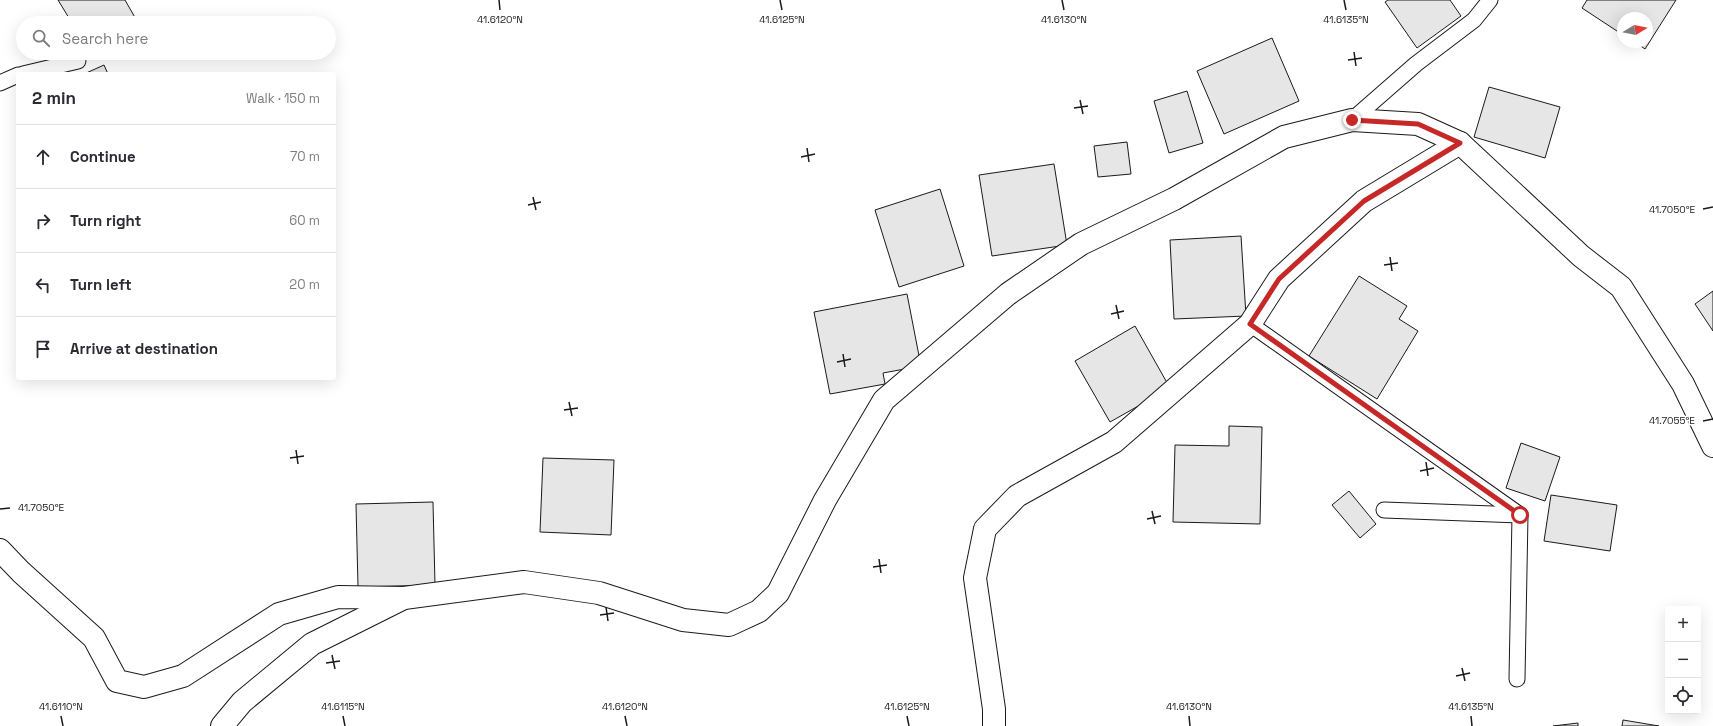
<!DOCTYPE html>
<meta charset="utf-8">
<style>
:root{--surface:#fff;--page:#f7f7f7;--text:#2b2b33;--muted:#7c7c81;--line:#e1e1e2}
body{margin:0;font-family:"Space Grotesk",sans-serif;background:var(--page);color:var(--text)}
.controls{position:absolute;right:12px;bottom:12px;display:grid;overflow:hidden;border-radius:4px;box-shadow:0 4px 16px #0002}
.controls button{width:36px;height:36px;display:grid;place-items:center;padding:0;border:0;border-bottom:1px solid var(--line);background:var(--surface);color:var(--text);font:20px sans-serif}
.compass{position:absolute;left:1617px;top:12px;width:36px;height:36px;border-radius:50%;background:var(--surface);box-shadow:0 4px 16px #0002;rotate:80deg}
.stop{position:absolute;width:12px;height:12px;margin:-9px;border:3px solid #c62828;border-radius:50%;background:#fff}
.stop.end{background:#c62828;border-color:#fff;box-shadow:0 1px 4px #0008}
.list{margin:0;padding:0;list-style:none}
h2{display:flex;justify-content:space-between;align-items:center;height:52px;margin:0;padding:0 16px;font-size:17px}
h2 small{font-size:13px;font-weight:400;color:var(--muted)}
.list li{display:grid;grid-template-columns:26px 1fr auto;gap:12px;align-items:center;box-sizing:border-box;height:64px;padding:0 16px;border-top:1px solid var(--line)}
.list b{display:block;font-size:15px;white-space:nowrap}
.list em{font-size:13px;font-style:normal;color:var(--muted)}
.icon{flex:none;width:22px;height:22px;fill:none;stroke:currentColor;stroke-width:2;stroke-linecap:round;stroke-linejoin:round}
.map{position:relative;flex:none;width:1713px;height:726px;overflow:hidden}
.search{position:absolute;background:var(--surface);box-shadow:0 4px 16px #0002;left:16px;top:16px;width:320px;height:44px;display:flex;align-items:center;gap:10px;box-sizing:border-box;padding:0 14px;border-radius:22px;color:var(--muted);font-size:15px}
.panel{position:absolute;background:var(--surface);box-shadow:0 4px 16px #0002;left:16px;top:72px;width:320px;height:308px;border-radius:4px}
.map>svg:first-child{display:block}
.building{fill:#e6e6e6;stroke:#1a1a1a}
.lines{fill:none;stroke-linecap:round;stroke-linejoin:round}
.lane-casing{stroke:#1a1a1a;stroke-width:17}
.street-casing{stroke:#1a1a1a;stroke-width:24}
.lane{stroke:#fff;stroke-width:15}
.street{stroke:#fff;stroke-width:22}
.route{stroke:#c62828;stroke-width:5}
.ticks{fill:none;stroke:#1a1a1a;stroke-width:1.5}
.ticks-label{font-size:10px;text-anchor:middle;fill:#1a1a1a;stroke:#fff;stroke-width:3;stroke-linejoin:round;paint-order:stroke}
</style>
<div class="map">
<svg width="1713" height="726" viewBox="0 0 1713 726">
<rect width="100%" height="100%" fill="#fff"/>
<g class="building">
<polygon points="58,0 125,0 137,21 135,23 72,23"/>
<polygon points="1388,0 1450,0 1461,16 1417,48 1385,2"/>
<polygon points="1587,0 1676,0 1645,49 1635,42 1647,42 1647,18 1623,18 1623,35 1582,8"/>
<polygon points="1272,38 1299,101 1224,134 1197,71"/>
<polygon points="104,65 108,74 84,74"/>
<polygon points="1489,87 1560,107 1545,158 1474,137"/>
<polygon points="1187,91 1203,143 1169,153 1154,101"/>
<polygon points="1127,142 1131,174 1098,177 1094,146"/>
<polygon points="1054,164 1067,245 992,256 979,175"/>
<polygon points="940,189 964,266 899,287 875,210"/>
<polygon points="1241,236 1246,316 1174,319 1170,240"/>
<polygon points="1359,276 1407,306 1399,319 1418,331 1377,399 1309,356"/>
<polygon points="1713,291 1713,331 1695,304"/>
<polygon points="907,294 921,366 883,373 885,384 830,394 814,312"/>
<polygon points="1135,326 1170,388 1110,422 1075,361"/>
<polygon points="1229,426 1262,427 1260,524 1173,522 1175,445 1229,446"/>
<polygon points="1521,443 1560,457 1545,501 1506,488"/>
<polygon points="543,458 614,460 611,535 540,532"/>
<polygon points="1349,491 1376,524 1360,538 1332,505"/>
<polygon points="1551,495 1617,505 1610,551 1544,541"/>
<polygon points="433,502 435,585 358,587 356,504"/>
<polygon points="1623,720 1659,726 1622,726"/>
<polygon points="1578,723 1578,726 1553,726"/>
</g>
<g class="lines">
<g class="lane-casing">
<g id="lane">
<polyline points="23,74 78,61"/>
<polyline points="0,83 18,75"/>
<polyline points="1352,120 1416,64 1474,20 1490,0"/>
<polyline points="1250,324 1520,515 1517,679"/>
<polyline points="1384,510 1520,515"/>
</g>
</g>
<g class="street-casing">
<g id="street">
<polyline points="0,550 21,572 94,638 117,681 144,687 183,676 279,614 338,597 404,598 524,582 599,593 683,620 729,625 759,611 778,593 825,500 884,400 1008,294 1081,244 1174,199 1284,137 1352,120 1418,124 1460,143 1581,256 1621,287 1683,384 1713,446"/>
<polyline points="222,726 242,702 312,644 400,600"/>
<polyline points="994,726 994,709 975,578 985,529 1017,496 1114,442 1250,324 1279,279 1364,201 1460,143"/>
</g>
</g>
<use href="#lane" class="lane"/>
<use href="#street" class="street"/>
</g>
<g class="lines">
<polyline class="route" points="1352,120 1418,124 1460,143 1364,201 1279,279 1250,324 1520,515"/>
</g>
<path class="ticks" d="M499,0l1,10M780,0l2,10M1062,0l2,10M1344,0l2,10M1354,52l2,14M1348,60l14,-2M1080,100l3,14M1074,108l14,-2M807,148l2,14M801,157l14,-3M533,197l3,13M528,205l13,-3M1703,209l10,-2M1390,257l2,14M1384,265l14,-2M1116,305l3,14M1111,314l13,-3M843,354l2,13M837,362l14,-3M569,402l3,14M564,410l14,-2M1703,421l10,-2M296,450l2,14M290,458l14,-2M1426,462l2,14M1420,471l14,-3M0,509l10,-1M1152,511l3,13M1147,519l14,-3M879,559l2,14M873,567l14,-2M606,607l2,14M600,615l14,-2M332,655l3,14M326,663l14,-2M1462,668l3,13M1456,676l14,-3M61,716l2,10M343,716l2,10M625,716l2,10M907,716l2,10M1189,716l1,10M1471,716l1,10"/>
<g class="ticks-label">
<text x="500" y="23">41.6120°N</text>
<text x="782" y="23">41.6125°N</text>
<text x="1064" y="23">41.6130°N</text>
<text x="1346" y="23">41.6135°N</text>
<text x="1672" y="213">41.7050°E</text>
<text x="1672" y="424">41.7055°E</text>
<text x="41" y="511">41.7050°E</text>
<text x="61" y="710">41.6110°N</text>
<text x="343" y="710">41.6115°N</text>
<text x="625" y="710">41.6120°N</text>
<text x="907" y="710">41.6125°N</text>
<text x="1189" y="710">41.6130°N</text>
<text x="1471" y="710">41.6135°N</text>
</g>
</svg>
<div class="controls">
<button>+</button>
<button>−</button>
<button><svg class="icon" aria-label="locate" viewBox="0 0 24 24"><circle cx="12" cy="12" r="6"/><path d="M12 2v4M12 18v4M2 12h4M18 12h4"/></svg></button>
</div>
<svg class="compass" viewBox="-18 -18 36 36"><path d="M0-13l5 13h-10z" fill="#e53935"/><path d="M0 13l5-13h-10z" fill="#7c7c81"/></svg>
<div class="stop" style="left:1520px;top:515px"></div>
<div class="stop end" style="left:1352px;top:120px"></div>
<div class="search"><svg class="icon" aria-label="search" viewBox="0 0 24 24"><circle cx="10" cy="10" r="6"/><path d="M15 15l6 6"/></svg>Search here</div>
<section class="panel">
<h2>2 min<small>Walk · 150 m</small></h2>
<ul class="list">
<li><svg class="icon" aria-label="ahead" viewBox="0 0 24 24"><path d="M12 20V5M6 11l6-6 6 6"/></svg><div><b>Continue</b></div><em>70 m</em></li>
<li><svg class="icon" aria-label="right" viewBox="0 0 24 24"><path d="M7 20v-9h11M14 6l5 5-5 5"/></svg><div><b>Turn right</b></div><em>60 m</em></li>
<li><svg class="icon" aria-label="left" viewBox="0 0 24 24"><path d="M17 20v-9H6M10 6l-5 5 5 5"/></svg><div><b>Turn left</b></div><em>20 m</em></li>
<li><svg class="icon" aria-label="arrive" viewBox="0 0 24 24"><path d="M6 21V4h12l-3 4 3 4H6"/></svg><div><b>Arrive at destination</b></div></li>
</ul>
</section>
</div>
